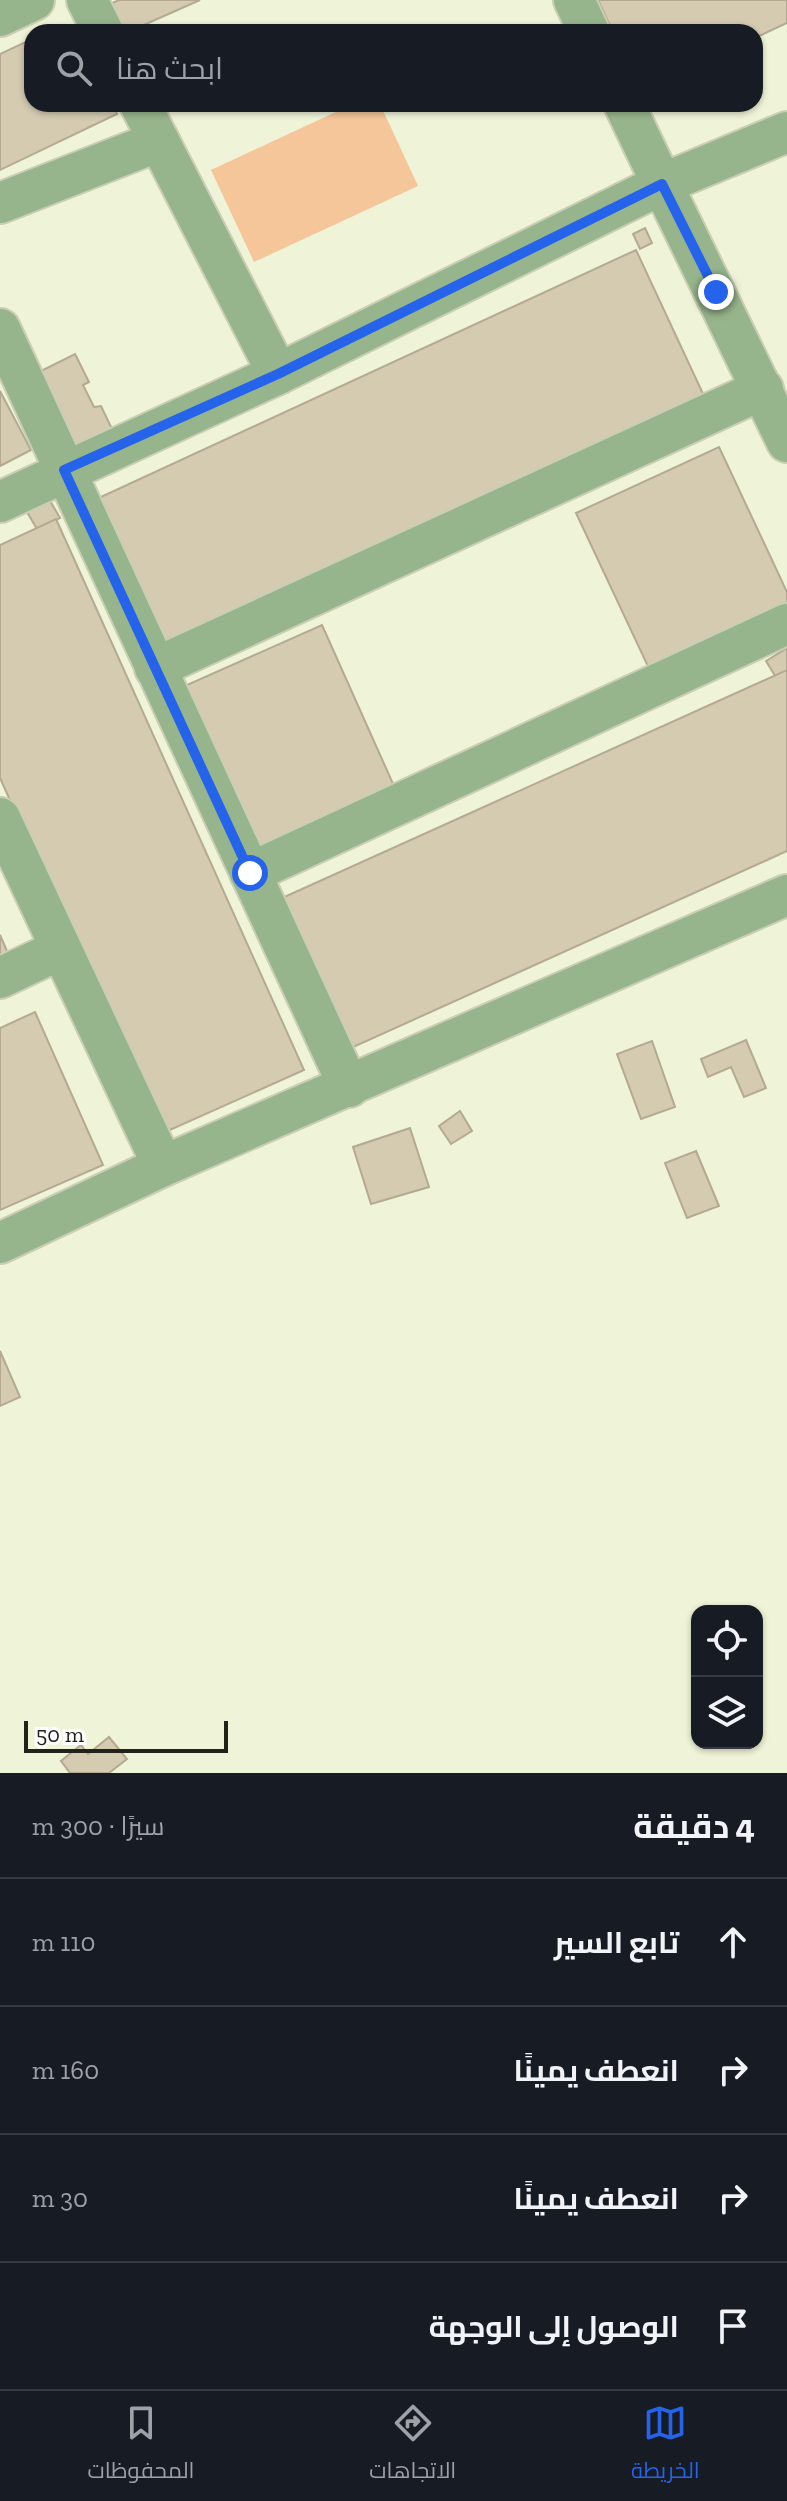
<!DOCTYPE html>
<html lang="ar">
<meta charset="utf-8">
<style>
:root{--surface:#171b24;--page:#242831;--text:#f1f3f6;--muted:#9ea1a6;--line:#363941;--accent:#2563eb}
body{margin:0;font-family:"Zilla Slab",Cairo,serif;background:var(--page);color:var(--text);direction:rtl}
.controls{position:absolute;right:24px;bottom:24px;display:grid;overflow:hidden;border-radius:16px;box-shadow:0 2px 6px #0004}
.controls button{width:72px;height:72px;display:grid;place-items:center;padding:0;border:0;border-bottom:2px solid var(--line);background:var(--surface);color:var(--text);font:40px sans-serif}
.scale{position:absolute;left:24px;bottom:20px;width:204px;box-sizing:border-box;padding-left:8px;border:4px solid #212319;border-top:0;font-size:22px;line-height:28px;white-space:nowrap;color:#212319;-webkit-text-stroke:6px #fff;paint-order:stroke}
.stop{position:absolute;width:24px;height:24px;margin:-18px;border:6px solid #2563eb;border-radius:50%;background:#fff}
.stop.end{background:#2563eb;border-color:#fff;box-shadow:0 2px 8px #0008}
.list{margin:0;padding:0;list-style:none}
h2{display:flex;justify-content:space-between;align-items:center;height:104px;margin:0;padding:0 32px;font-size:34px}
h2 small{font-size:26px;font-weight:400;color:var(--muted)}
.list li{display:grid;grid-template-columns:52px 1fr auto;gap:24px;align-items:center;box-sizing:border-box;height:128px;padding:0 32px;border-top:2px solid var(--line)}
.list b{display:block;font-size:30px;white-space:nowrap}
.list em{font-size:26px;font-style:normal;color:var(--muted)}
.icon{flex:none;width:44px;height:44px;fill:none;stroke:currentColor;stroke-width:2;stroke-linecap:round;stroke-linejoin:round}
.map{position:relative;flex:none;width:787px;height:1773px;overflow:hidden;direction:ltr}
.search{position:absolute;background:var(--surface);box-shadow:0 2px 6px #0004;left:24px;right:24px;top:24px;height:88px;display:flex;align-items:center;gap:20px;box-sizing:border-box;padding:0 28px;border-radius:24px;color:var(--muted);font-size:30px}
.sheet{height:616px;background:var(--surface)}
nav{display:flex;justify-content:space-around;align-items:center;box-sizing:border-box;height:112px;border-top:2px solid var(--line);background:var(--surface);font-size:22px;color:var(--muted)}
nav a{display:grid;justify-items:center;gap:4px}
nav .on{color:var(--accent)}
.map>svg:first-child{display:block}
.green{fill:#f4c699}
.building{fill:#d4cbb1;stroke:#b3aa91;stroke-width:2}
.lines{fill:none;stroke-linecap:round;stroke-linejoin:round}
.minor-casing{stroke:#caceb5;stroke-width:44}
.minor{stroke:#97b58c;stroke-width:40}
.route{stroke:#2563eb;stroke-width:10}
</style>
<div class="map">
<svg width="787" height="1773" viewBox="0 0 787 1773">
<rect width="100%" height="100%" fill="#eff3d7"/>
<polygon class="green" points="353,104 380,104 418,186 254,262 211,170"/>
<g class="building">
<polygon points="119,0 200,0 128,32 111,32 101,8"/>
<polygon points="598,0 787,0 787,23 755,38 755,32 613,32"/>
<polygon points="32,39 32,104 113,104 117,114 0,170 0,54"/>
<polygon points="645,228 652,243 640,249 633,234"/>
<polygon points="636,250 705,398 159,651 90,502"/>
<polygon points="75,354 89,382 83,385 94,407 101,406 113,431 72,452 33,375"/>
<polygon points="0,391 31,450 0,466"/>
<polygon points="719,447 787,592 787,612 652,675 576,513"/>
<polygon points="49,499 60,518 38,531 27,512"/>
<polygon points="56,519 304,1070 161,1134 0,778 0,545"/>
<polygon points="322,625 398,795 253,859 178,689"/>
<polygon points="787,648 787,673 777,679 766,661"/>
<polygon points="787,670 787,851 340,1053 271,903"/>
<polygon points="0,935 13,965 0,971"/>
<polygon points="35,1012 103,1165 0,1210 0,1028"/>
<polygon points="746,1040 766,1088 744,1097 731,1067 708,1077 701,1059"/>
<polygon points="652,1041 675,1107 641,1119 617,1054"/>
<polygon points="460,1111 472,1131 451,1144 439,1126"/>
<polygon points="410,1128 429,1187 371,1204 353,1147"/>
<polygon points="696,1151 719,1206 687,1218 665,1163"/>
<polygon points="0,1351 20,1397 0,1406"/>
<polygon points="109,1737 127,1759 109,1773 70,1773 61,1761 81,1745 88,1754"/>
</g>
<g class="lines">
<g class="minor-casing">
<g id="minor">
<polyline points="87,0 103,32"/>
<polyline points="574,0 589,32"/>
<polyline points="0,16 34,0"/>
<polyline points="140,104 278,374"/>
<polyline points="787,132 662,184 787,442"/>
<polyline points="0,203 159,141"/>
<polyline points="0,329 349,1087"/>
<polyline points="0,502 278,374 662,184 624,104"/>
<polyline points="155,668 763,389"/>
<polyline points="0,818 163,1166"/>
<polyline points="250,873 787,624"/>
<polyline points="0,978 61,949"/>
<polyline points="0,1243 163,1166 787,895"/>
</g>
</g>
<use href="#minor" class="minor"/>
</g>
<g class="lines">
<polyline class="route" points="250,873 64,470 278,374 662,184 716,292"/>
</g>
</svg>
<div class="controls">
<button><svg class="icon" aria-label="locate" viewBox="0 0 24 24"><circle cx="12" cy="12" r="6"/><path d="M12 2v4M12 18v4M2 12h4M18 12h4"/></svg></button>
<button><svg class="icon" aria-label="layers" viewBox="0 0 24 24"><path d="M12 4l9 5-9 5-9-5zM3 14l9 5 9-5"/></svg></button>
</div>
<div class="scale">50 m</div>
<div class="stop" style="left:250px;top:873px"></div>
<div class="stop end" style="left:716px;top:292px"></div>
<div class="search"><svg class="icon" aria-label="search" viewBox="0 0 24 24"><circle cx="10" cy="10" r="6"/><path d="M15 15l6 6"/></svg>ابحث هنا</div>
</div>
<section class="sheet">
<h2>4 دقيقة<small>سيرًا · 300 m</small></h2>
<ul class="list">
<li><svg class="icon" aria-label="ahead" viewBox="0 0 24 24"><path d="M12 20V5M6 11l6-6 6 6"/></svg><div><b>تابع السير</b></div><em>110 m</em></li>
<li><svg class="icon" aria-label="right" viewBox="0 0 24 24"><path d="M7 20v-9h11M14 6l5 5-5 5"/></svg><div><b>انعطف يمينًا</b></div><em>160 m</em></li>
<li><svg class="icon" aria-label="right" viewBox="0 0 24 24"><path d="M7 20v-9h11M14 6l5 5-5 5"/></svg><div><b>انعطف يمينًا</b></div><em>30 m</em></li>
<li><svg class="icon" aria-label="arrive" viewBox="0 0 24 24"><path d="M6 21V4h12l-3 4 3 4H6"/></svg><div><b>الوصول إلى الوجهة</b></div></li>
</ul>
</section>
<nav>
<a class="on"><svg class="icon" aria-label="map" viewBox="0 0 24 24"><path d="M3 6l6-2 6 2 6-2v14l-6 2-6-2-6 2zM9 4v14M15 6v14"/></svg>الخريطة</a>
<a><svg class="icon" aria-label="directions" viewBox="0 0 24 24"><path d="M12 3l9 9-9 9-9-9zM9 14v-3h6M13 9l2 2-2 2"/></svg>الاتجاهات</a>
<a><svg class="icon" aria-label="saved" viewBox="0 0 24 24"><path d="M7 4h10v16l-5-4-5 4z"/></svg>المحفوظات</a>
</nav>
